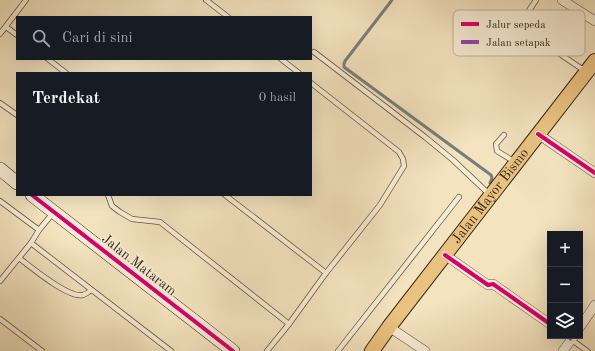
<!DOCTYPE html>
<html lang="id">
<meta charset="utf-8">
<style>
:root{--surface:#171b24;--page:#20242c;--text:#f1f3f6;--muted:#9ea1a6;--line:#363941}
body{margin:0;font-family:"Old Standard TT",serif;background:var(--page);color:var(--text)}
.controls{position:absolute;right:12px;bottom:12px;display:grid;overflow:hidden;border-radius:0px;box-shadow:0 4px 16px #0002}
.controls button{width:36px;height:36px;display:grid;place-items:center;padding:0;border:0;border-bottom:1px solid var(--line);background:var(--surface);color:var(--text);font:20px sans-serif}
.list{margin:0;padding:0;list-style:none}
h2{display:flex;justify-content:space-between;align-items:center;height:52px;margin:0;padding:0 16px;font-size:17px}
h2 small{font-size:13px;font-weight:400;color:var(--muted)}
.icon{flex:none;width:22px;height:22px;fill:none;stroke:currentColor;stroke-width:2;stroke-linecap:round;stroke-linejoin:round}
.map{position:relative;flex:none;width:595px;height:351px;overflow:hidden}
.search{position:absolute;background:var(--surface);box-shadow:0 4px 16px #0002;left:16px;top:16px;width:296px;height:44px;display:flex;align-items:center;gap:10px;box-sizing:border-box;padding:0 14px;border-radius:0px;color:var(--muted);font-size:15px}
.panel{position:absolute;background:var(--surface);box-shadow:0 4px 16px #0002;left:16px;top:72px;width:296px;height:124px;border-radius:0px}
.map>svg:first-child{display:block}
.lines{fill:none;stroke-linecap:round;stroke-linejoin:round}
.stream{stroke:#767f7b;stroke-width:3}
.lane-casing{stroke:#655442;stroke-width:6}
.street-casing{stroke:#655442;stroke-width:10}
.secondary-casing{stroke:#362518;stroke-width:14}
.primary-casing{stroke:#362518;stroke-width:16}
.lane{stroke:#f7edd5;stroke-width:4.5}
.street{stroke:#f7edd5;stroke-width:9}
.secondary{stroke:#f7edd5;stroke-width:13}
.primary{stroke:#eac280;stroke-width:14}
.quiet{stroke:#8e44ad;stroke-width:3;stroke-dasharray:6 3;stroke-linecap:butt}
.cycleway-casing{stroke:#f7edd5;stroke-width:6}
.cycleway{stroke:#d6006c;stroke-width:4}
.labels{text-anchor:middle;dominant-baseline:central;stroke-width:3;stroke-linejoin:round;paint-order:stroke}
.street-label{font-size:14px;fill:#362518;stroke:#f7edd5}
.key{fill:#f7edd5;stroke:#bdb19c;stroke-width:1}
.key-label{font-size:11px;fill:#362518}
</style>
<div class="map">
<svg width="595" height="351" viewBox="0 0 595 351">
<rect width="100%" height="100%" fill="#f3e3bf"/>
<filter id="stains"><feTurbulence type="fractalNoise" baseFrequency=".005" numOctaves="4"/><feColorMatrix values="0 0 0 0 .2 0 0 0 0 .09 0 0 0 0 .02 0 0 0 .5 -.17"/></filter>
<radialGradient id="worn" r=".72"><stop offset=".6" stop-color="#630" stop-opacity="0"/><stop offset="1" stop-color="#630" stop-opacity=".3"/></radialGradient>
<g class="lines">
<polyline class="stream" points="392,0 345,61 344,64 344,67 491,175 492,178 490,183"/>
<g class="lane-casing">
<g id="lane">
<polyline points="206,0 228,17"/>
<polyline points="522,21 536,0"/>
<polyline points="6,27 17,35"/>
<polyline points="0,34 26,0"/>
<polyline points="532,35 585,71"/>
<polyline points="314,52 425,137 453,160 490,195"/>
<polyline points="48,59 66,73"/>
<polyline points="281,59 299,73"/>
<polyline points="0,103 17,115"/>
<polyline points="504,135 496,144 497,151 515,162"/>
<polyline points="108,195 112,206 120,212 132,219 160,222 289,324"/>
<polyline points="225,195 326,273"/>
<polyline points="0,201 39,230 31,243 171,351"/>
<polyline points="39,230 53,213"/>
<path d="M19,258c12,9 50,41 64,37 3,-1 6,-3 8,-5"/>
<polyline points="0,281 31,243"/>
<polyline points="0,319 42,351"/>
<polyline points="572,340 587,351"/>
<polyline points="267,351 289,324 326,273 380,205 404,166 403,159 399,152 311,83"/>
<polyline points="338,351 459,197"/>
</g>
</g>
<g class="street-casing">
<g id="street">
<polyline points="562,0 595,21"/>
<polyline points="538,134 595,173"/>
<polyline points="445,255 488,285 493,284 550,324"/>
<polyline points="389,327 425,351"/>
<polyline points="580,327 595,305"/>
<polyline points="563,351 574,336"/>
</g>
</g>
<g class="secondary-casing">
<g id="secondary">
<polyline points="0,169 17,183"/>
<polyline points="32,195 233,351"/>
</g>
</g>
<g class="primary-casing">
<g id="primary">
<path id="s1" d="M372,351l17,-24 206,-266"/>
</g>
</g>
<use href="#lane" class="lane"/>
<use href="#street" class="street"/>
<use href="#secondary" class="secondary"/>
<use href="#primary" class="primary"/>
<polyline class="quiet" points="567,336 572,340"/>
<g class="cycleway-casing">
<g id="cycleway">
<polyline points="538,134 595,173"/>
<polyline points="32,195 233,351"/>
<polyline points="445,255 488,285 493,284 550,324"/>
</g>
</g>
<use href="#cycleway" class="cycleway"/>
</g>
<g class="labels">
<g class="street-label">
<text stroke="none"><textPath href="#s1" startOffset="195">Jalan Mayor Bismo</textPath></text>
<text transform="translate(139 265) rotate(38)">Jalan Mataram</text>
</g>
</g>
<rect x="453" y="10" width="132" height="46" rx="6" class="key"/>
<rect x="461" y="22" width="18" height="4" fill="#d6006c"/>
<rect x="461" y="40" width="18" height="4" fill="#8e44ad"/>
<g class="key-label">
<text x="486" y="28">Jalur sepeda</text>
<text x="486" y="46">Jalan setapak</text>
</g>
<rect width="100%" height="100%" filter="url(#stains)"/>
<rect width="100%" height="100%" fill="url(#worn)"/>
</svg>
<div class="controls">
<button>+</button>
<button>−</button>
<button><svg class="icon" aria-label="layers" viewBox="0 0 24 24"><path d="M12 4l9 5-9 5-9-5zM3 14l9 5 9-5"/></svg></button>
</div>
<div class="search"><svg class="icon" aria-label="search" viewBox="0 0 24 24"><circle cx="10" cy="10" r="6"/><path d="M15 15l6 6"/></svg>Cari di sini</div>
<section class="panel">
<h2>Terdekat<small>0 hasil</small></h2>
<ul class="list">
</ul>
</section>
</div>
